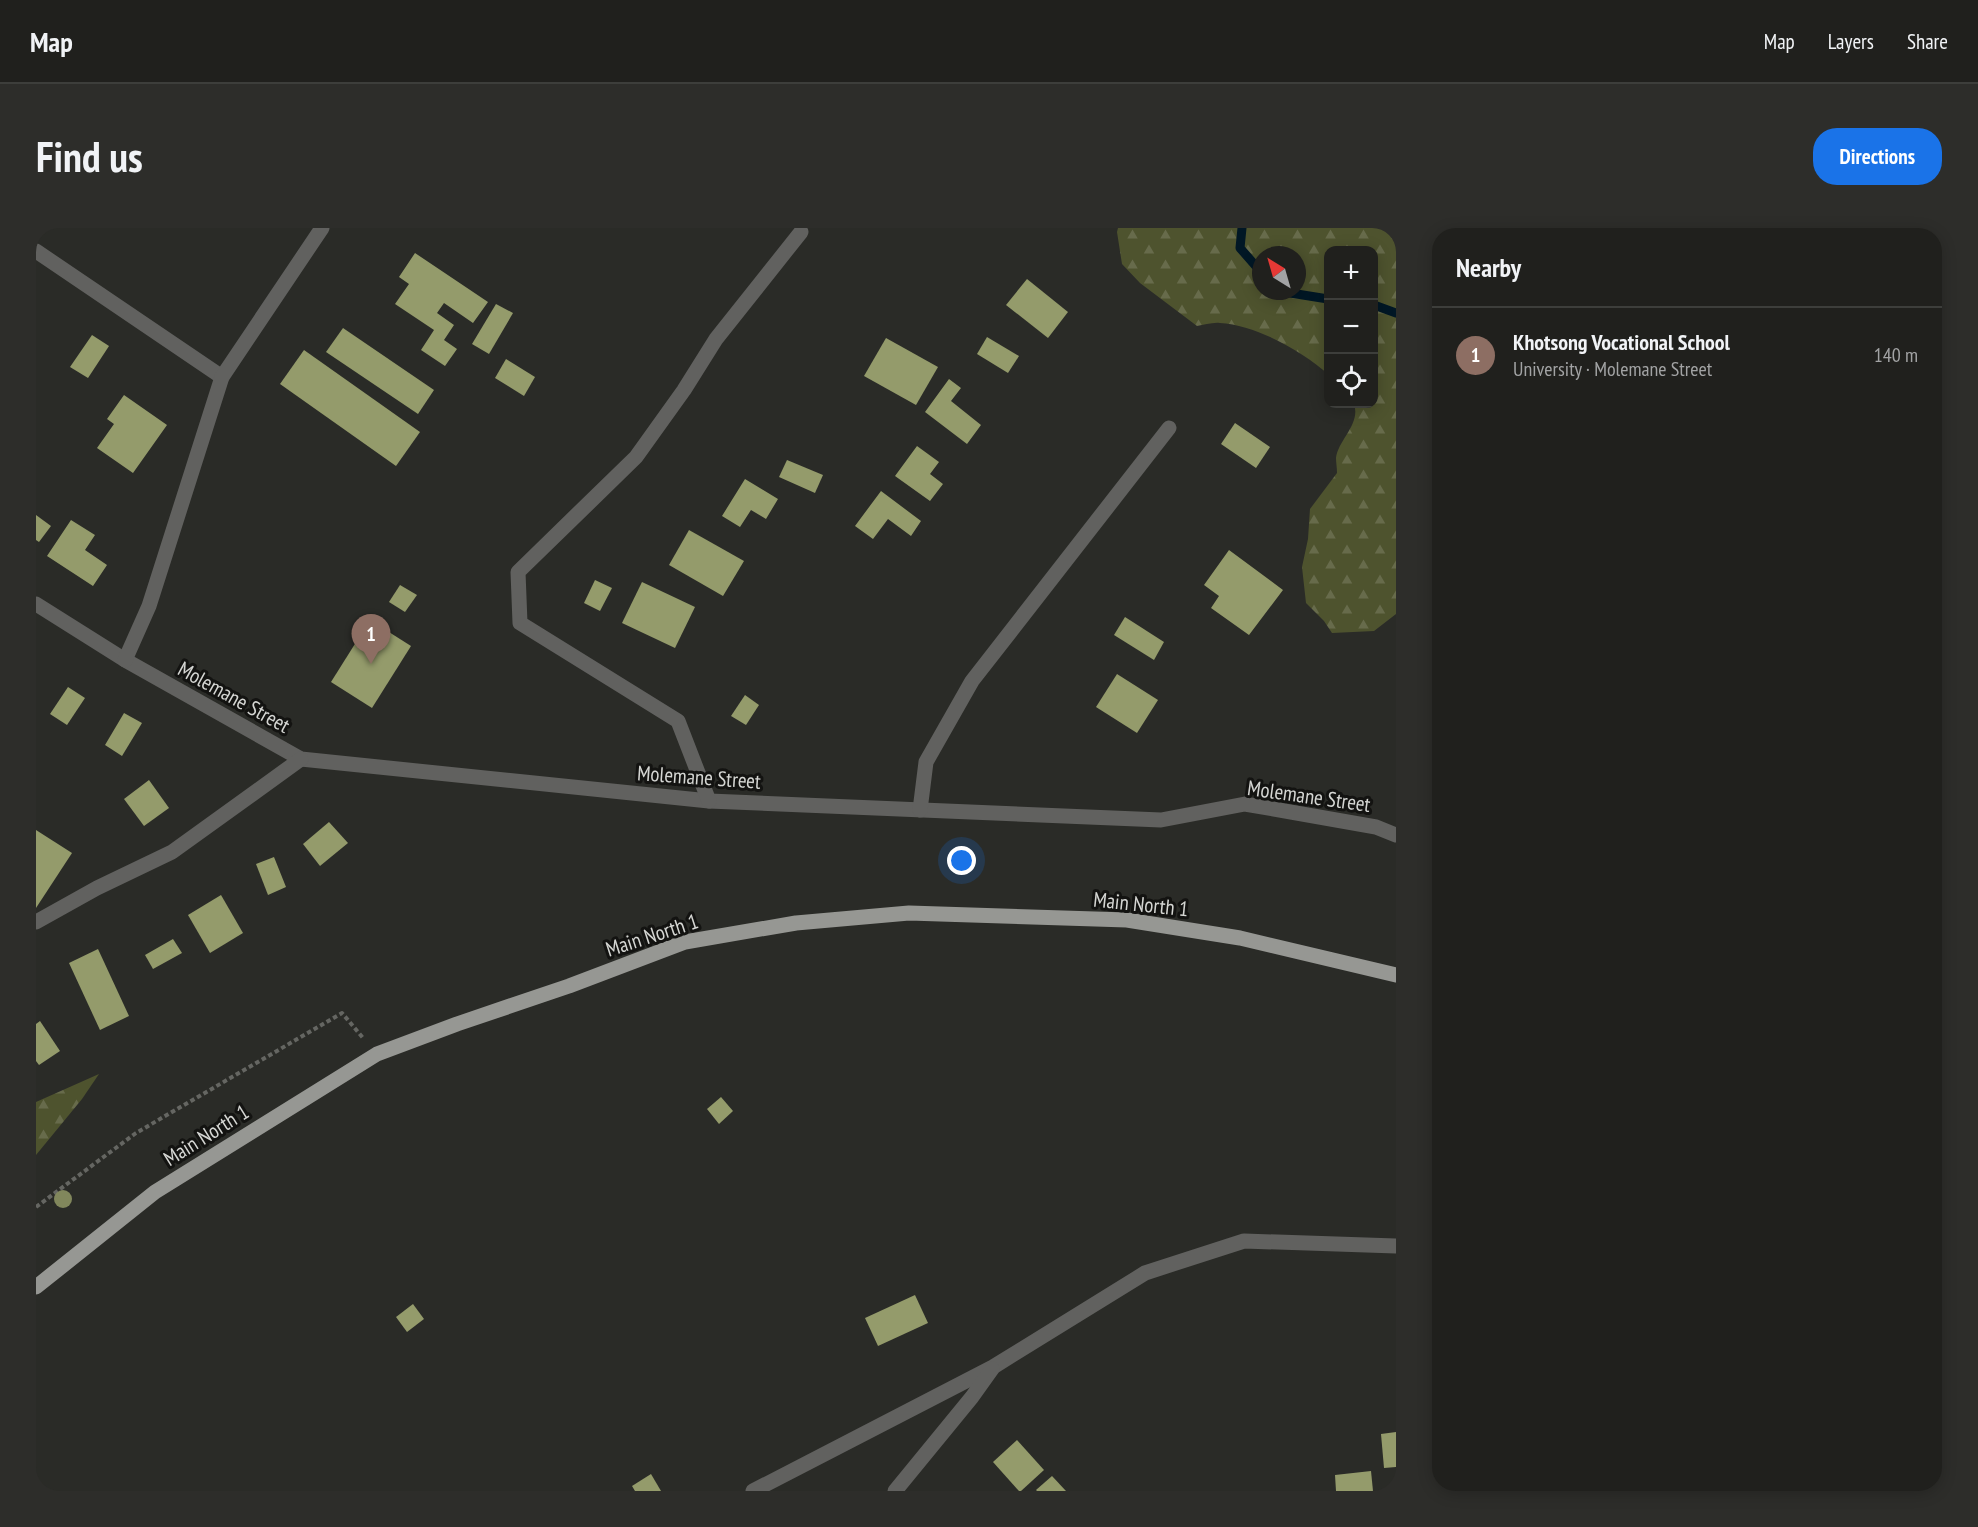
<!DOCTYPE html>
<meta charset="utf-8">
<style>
:root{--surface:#20201d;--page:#2d2d2a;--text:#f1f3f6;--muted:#a2a3a4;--line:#3d3e3b;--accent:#1a73e8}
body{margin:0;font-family:"PT Sans Narrow",sans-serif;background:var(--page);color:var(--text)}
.controls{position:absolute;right:18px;top:18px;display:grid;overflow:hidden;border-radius:12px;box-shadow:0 3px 15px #0003}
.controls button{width:54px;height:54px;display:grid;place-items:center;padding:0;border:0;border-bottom:2px solid var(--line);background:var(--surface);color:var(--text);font:30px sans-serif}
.compass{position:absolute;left:1216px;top:18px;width:54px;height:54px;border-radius:50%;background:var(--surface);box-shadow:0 3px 15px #0003;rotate:323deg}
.you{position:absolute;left:926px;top:633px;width:21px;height:21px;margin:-15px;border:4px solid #fff;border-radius:50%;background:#1a73e8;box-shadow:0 0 0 9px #1a73e833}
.badge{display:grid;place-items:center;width:39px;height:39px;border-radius:50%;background:var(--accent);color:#fff;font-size:20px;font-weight:700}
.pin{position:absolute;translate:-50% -50px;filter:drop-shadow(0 2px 3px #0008)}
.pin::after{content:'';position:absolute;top:32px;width:21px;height:18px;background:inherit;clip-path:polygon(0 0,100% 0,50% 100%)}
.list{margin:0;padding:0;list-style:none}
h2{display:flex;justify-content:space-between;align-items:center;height:78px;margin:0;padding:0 24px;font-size:26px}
h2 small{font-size:20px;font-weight:400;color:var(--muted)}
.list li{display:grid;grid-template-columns:39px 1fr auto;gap:18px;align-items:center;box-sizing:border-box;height:96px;padding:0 24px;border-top:2px solid var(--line)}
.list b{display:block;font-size:22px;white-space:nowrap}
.list p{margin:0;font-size:20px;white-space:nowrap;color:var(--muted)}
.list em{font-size:20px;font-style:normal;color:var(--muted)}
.icon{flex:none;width:33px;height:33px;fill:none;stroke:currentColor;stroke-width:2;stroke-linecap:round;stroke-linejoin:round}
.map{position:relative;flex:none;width:1360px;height:1263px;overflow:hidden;border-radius:24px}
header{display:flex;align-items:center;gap:36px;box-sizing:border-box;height:84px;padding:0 30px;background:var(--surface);border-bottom:2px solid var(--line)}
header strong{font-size:28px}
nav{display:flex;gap:33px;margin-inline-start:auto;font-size:21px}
.intro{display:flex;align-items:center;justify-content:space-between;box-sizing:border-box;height:144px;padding:0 36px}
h1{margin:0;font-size:42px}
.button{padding:15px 27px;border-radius:24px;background:var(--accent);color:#fff;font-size:21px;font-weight:700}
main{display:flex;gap:36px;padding:0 36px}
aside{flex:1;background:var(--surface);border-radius:24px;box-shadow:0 3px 15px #0003}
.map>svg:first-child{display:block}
.forest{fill:url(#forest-firs);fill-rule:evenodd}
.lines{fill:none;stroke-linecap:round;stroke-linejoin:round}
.stream{stroke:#011725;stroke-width:9}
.building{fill:#949b6b}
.path{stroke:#656662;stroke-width:4;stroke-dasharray:4.5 3;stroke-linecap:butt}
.street{stroke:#61615f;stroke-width:15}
.primary{stroke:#969793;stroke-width:15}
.tree{fill:#81875c}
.labels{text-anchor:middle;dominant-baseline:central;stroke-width:6;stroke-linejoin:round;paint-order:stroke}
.street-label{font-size:21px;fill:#d5d6d3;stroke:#131311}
</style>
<header>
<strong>Map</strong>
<nav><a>Map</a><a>Layers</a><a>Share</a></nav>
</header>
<div class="intro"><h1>Find us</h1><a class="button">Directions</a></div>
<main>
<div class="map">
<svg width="1360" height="1263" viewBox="0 0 1360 1263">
<defs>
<pattern id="forest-firs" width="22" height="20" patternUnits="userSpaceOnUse" patternTransform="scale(1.5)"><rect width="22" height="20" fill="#4e532e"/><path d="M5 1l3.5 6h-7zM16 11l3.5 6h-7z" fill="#676b4b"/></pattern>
</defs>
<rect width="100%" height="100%" fill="#2a2b27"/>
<g class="forest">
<path d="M1082,0h278v386l-22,17 -42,2 -8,-12 -18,-18 -4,-36 6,-28 2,-30 27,-36c0,-5 -1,-11 -1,-15 2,-18 25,-34 18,-54h20v-154h-46v124c-26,-23 -72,-49 -108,-51 -7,-1 -16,2 -23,3l-57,-43 -18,-19 -5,-32zM1225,27h36v36h-36z"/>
<polygon points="63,846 46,871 0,927 0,874"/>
</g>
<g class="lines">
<g class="stream">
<polyline points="1206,0 1204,20 1225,44"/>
<polyline points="1242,63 1292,71"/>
<polyline points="1338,77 1360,85"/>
</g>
</g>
<g class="building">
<polygon points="379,25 452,74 437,95 408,75 401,85 418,97 408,112 421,121 409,138 385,122 398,102 359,76 373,56 363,49"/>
<polygon points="991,51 1032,84 1012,110 970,77"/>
<polygon points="460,76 477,85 453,126 436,116"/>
<polygon points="307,100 398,162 382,186 290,124"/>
<polygon points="56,107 73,118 52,150 34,139"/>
<polygon points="951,109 983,128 972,145 941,126"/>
<polygon points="850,110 902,139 880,177 828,148"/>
<polygon points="268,122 384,204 360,238 244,156"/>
<polygon points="470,131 499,149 488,168 459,150"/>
<polygon points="913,151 925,160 915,173 945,197 931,216 889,184"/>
<polygon points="88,167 131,197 97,245 61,220 78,196 71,191"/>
<polygon points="1199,195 1234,219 1220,240 1185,216"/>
<polygon points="881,218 903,234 894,246 907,256 894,273 859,248"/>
<polygon points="751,232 787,247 779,265 743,249"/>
<polygon points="709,251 742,271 730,291 715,282 704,299 686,288"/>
<polygon points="845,263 885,293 875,308 852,291 837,311 819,298"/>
<polygon points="0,287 15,298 3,314 0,312"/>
<polygon points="35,292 59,307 49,322 71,337 57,358 11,328"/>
<polygon points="653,302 708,333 687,368 633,337"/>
<polygon points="1193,322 1247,362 1213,407 1175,380 1183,368 1168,357"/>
<polygon points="559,352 576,360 564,383 548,375"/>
<polygon points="606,354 659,379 639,420 586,395"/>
<polygon points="364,357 381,367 369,384 353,374"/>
<polygon points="1089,389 1128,414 1118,432 1078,407"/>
<polygon points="334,392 375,418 336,480 295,454"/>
<polygon points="1081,446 1122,472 1101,505 1060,479"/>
<polygon points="32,459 49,470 31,497 14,486"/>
<polygon points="709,467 723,477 710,497 695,488"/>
<polygon points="88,485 106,495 86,528 69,517"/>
<polygon points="113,552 133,580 108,598 88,571"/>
<polygon points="293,594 312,615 284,638 267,616"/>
<polygon points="0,602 36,625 0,680"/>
<polygon points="238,629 250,659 232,667 220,636"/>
<polygon points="185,667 207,705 174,725 152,687"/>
<polygon points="137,711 146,725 117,741 109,727"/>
<polygon points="62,721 93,788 64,802 33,735"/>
<polygon points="4,793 24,823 3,837 0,833 0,796"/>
<polygon points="685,869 697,883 683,896 671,881"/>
<polygon points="879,1067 892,1095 842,1118 829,1090"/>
<polygon points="377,1076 388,1091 371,1104 360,1089"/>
<polygon points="1360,1204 1360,1239 1348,1240 1345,1206"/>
<polygon points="981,1212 1008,1242 985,1263 983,1263 957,1234"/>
<polygon points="1335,1243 1337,1263 1300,1263 1299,1247"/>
<polygon points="615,1246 625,1263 599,1263 596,1258"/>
<polygon points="1016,1248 1030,1263 1001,1263 1000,1262"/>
</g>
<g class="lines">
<polyline class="path" points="0,979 100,905 306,785 327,810"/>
<g class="street">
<polyline points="0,23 186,149"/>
<polyline points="0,376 89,432 265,531 673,573 1125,592 1209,576 1340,599 1360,607"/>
<polyline points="89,432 113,378 186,149 286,0"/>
<polyline points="673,573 642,493 484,395 482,344 600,229 648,162 680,111 765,4"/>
<polyline points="884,582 890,534 936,453 1133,200"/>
<polyline points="0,694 61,660 136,624 265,531"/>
<polyline points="717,1263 957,1139 1109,1045 1208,1013 1360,1018"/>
<polyline points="859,1263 936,1169 956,1141"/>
</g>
<polyline class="primary" points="0,1059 119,964 341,826 421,796 533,758 649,714 760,695 873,685 1091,692 1204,710 1360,747"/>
</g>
<circle class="tree" cx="27" cy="971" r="9"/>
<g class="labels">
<g class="street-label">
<text transform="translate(198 469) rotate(29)">Molemane Street</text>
<text transform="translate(663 549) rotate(4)">Molemane Street</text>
<text transform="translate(1273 568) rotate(8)">Molemane Street</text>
<text transform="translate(1105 676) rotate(6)">Main North 1</text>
<text transform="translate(616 707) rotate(-18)">Main North 1</text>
<text transform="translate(170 907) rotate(-32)">Main North 1</text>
</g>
</g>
</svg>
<div class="controls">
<button>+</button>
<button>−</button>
<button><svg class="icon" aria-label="locate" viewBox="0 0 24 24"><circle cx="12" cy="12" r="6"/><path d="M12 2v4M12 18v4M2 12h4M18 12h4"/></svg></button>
</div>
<svg class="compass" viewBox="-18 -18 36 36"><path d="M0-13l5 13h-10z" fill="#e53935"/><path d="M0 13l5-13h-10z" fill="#a2a3a4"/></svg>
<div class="you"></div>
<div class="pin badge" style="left:335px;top:436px;background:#8d6e63">1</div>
</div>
<aside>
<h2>Nearby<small></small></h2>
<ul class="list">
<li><span class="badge" style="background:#8d6e63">1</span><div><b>Khotsong Vocational School</b><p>University · Molemane Street</p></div><em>140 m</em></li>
</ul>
</aside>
</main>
